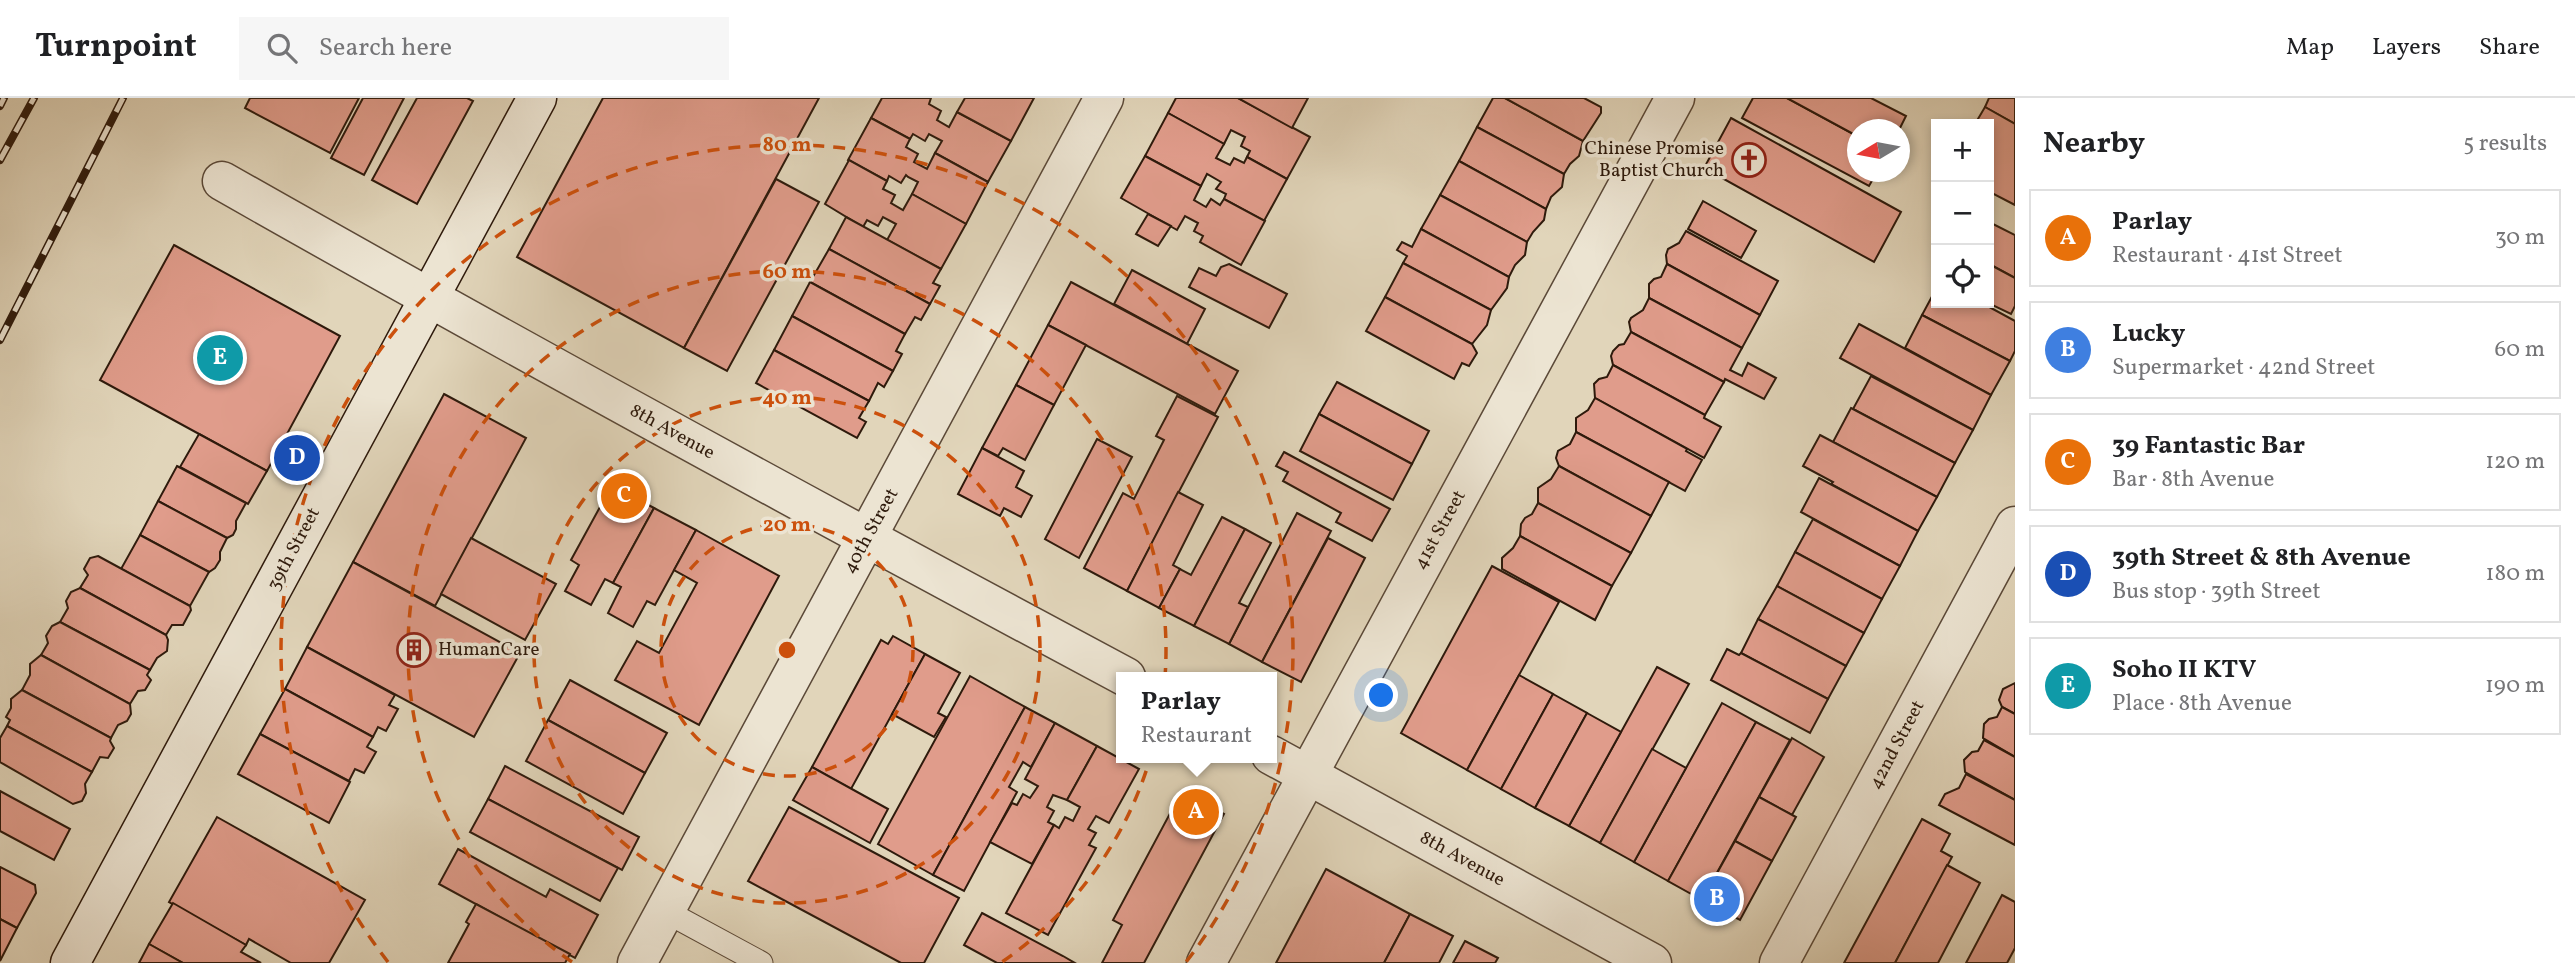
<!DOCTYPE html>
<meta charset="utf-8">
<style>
:root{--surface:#fff;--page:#f6f6f6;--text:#202124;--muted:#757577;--line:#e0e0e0;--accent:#111827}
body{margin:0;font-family:Vollkorn,serif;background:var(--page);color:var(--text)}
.controls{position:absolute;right:21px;top:21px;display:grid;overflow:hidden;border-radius:0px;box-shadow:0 4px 10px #0003}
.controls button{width:63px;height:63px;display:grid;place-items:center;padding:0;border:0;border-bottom:2px solid var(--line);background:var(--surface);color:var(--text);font:35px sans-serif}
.compass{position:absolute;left:1847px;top:21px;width:63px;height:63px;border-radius:50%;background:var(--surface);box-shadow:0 4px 10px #0003;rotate:260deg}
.you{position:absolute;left:1382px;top:598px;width:24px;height:24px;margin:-18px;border:5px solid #fff;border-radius:50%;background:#1a73e8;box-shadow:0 0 0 10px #1a73e833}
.badge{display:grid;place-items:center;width:46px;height:46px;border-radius:50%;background:var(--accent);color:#fff;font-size:23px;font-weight:700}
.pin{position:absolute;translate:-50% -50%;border:4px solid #fff;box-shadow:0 2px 7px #0006}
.popup{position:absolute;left:1116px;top:574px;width:161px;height:91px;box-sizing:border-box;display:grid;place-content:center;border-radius:0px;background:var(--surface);filter:drop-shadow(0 2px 5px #0005);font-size:23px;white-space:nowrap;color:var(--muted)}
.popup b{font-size:26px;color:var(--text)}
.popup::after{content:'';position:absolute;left:50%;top:100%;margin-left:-14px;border:14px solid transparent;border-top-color:var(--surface)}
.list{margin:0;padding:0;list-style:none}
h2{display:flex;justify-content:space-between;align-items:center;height:91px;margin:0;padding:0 28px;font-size:30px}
h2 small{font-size:23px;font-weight:400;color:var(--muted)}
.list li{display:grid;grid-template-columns:46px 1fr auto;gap:21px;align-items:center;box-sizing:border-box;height:98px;margin:0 14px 14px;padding:0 14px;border:2px solid var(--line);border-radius:0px}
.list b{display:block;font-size:26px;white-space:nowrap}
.list p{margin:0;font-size:23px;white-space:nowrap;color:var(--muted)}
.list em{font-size:23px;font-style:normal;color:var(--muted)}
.icon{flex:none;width:38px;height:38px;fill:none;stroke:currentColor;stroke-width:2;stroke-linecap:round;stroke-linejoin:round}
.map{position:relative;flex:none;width:2015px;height:865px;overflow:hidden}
header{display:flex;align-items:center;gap:42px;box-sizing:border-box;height:98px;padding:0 35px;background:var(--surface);border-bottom:2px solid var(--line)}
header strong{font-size:33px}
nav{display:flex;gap:38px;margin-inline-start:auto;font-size:24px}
.search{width:490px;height:63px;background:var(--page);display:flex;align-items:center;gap:18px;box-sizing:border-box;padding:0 24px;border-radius:0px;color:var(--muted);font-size:26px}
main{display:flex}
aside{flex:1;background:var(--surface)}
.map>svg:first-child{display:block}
.building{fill:#e09c8b;stroke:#2e1a0c;stroke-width:2}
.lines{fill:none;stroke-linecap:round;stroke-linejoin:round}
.service-casing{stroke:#5b4938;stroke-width:25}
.minor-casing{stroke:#5b4938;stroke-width:41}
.secondary-casing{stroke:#2e1a0c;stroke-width:41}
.service{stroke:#ece4d2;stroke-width:23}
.minor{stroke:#ece4d2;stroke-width:38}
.secondary{stroke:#ece4d2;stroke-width:38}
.rail-casing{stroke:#2e1a0c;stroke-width:8}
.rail{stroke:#ece4d2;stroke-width:5;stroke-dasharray:16;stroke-linecap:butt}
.ring{fill:none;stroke:#cc500c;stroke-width:3.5;stroke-dasharray:12 9}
.labels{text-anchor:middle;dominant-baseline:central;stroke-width:7;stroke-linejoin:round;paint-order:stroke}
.poi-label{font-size:19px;fill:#2e1a0c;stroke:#ece4d2;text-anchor:end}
.street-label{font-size:19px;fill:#2e1a0c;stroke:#ece4d2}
.centre{fill:#cc500c;stroke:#ece4d2;stroke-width:3.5}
.ring-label{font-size:21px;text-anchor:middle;font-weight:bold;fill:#cc500c;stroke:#ece4d2;stroke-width:7;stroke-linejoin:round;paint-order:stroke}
</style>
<header>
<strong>Turnpoint</strong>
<div class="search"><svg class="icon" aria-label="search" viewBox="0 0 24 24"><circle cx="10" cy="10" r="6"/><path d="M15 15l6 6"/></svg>Search here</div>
<nav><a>Map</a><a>Layers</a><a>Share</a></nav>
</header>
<main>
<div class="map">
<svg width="2015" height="865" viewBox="0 0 2015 865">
<rect width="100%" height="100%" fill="#e1d5ba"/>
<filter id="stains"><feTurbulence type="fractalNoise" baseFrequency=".00286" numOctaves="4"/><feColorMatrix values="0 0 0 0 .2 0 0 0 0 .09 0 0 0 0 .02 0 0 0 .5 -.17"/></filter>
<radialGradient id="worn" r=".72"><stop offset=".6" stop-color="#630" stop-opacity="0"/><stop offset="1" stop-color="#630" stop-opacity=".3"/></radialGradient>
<g class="building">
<polygon points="250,0 359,0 330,55 245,10"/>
<polygon points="363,0 404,0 364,77 331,60"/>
<polygon points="417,0 467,0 473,3 417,106 372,82"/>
<polygon points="603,0 819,0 684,250 517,159"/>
<polygon points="882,0 931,0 929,6 941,13 937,22 949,29 957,14 1011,43 988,84 935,55 942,43 929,36 925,43 913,36 910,41 871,20"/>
<polygon points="965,0 1034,0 1011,43 957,14"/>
<polygon points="1176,0 1238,0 1310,39 1287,81 1247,59 1250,53 1241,48 1245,39 1231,32 1224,46 1168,15"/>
<polygon points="1238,0 1308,0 1292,30"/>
<polygon points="1493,0 1505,0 1583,43 1579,58 1570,66 1564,76 1477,29"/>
<polygon points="1505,0 1584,0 1601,9 1601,15 1583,43"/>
<polygon points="1753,0 1787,0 1857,38 1857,74 1877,74 1869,88 1742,20"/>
<polygon points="1787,0 1871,0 1906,18 1899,32 1857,32 1857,38"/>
<polygon points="1989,0 2015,0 2015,26 1985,9"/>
<polygon points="1985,9 2015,26 2015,107 1992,95 1989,100 1989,26 1975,26"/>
<polygon points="1168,15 1224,46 1216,60 1230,67 1234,60 1244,65 1247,59 1287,81 1264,123 1224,101 1226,96 1216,91 1221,84 1207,76 1201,88 1145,58"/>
<polygon points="871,20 910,41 906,49 918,56 914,64 927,71 935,55 988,84 966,126 912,96 918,84 908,79 906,77 901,85 889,78 887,83 848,62"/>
<polygon points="1731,20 1901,114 1874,164 1704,70"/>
<polygon points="1477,29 1564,76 1562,89 1551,99 1546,111 1459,63"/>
<polygon points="1145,58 1201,88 1194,102 1206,109 1211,101 1220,107 1224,101 1265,123 1241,167 1200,144 1203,138 1194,133 1198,125 1185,118 1177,132 1121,100"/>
<polygon points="849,62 887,83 883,91 895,97 891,105 903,112 912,96 966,126 941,171 887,142 896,126 883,119 878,128 867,122 863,129 825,106"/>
<polygon points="1459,63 1546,111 1544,122 1533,134 1527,144 1440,97"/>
<polygon points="776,81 819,104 727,273 684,250"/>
<polygon points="1440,97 1527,144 1525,157 1515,167 1509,179 1421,131"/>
<polygon points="1703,103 1756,133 1741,160 1688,131"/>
<polygon points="1148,116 1171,128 1158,148 1136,136"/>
<polygon points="846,119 941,171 933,185 940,188 930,206 829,151"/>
<polygon points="1989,124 2015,137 2015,180 1989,166"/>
<polygon points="1421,131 1509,179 1507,190 1491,212 1403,165 1407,158 1397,152 1402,144 1412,149"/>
<polygon points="1686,133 1778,183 1760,217 1667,166 1666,157 1668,151 1679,145"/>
<polygon points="174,147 340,238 267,373 100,282"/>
<polygon points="829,151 930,206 921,222 915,219 905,236 810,184"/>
<polygon points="1403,165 1491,212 1487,227 1472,246 1385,199"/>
<polygon points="1229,166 1287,196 1269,230 1189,189 1199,170 1216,178 1221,169"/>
<polygon points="1667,166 1760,217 1742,250 1649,200 1649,186 1654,181 1661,179"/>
<polygon points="1989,166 2015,180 2015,208 2011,216 1988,205"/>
<polygon points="1132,172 1205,211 1187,246 1114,206"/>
<polygon points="810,184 905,236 896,253 902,256 893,273 792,218"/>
<polygon points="1071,184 1238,273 1215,316 1048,227"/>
<polygon points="1936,191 1936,205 1982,205 2015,223 2015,253 2010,263 1922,217"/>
<polygon points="1385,199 1472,246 1477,255 1469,268 1462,265 1454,281 1366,233"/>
<polygon points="1649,200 1742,250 1730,272 1742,278 1748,265 1776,280 1764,301 1725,281 1724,284 1631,234 1629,224 1631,220 1643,212"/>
<polygon points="1922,217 2010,263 1991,297 1905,250"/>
<polygon points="792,218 893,273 884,289 878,285 869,303 774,252"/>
<polygon points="1859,226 1991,297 1973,332 1840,260"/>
<polygon points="1048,227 1086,247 1054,307 1016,287"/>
<polygon points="1631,234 1724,284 1705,317 1613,267 1611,258 1613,253 1619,247 1624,246"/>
<polygon points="774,252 869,303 859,320 866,324 857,340 756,285"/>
<polygon points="1613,267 1705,317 1704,320 1721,329 1704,360 1595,300 1594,286 1599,281 1607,279"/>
<polygon points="1871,278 1973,332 1955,365 1853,311"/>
<polygon points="1337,284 1429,333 1412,366 1319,316"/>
<polygon points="1016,287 1054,307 1025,362 1003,350 998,358 982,350"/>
<polygon points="444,296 526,340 435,508 353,464"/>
<polygon points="1177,298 1218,319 1127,493 1084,470 1123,395 1134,401 1164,342 1156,338"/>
<polygon points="1595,300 1687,351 1686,353 1702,362 1685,393 1576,334 1576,320 1588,312"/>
<polygon points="1851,310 1955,365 1937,399 1833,344"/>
<polygon points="1319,316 1412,366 1393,402 1300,353"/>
<polygon points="1576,334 1669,384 1651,418 1559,368 1556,360 1558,353 1570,346"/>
<polygon points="199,336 267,373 248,406 180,369"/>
<polygon points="1820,337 1937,399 1918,433 1831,386 1833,384 1803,368"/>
<polygon points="1097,341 1132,359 1079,460 1045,441"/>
<polygon points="982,350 1024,373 1016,389 1032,398 1021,419 1004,410 1000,418 958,396"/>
<polygon points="1284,354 1390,411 1372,443 1336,424 1341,415 1283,383 1288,374 1276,368"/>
<polygon points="177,368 246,405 236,423 236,431 233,437 227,440 158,403"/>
<polygon points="1559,368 1651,418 1631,455 1538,405 1538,390 1551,381"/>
<polygon points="1819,380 1918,433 1900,468 1801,414"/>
<polygon points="612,387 654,410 613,485 605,481 591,507 565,493 579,467 571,462"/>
<polygon points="1178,394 1203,407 1173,467 1180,471 1159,510 1127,493"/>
<polygon points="158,403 227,440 220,454 220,462 215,470 209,474 140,437"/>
<polygon points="1538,405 1631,455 1612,488 1520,438 1521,426 1525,420 1532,416"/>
<polygon points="654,410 696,432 655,507 647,503 633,529 608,515 621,489 613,485"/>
<polygon points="1297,415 1331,433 1262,564 1229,546"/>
<polygon points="1222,419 1245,431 1194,528 1159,510 1180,471 1191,477"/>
<polygon points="1813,421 1900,468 1882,501 1795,454"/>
<polygon points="1245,431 1271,445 1239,505 1248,509 1229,546 1194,528"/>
<polygon points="696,432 779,478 699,627 615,582 637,543 659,555 697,485 674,472"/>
<polygon points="140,437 209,474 190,508 121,471"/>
<polygon points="1520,438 1612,488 1595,522 1502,471 1502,460 1513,450"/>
<polygon points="471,440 556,486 525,542 441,496"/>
<polygon points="1328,440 1365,460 1301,584 1262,564"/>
<polygon points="1795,454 1882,501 1864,535 1777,488"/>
<polygon points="98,458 190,508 191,512 183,527 172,527 166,537 80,490 88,477 84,471 90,460"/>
<polygon points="353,464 520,555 474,639 307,549"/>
<polygon points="1492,468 1559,504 1467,672 1401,635"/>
<polygon points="1777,488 1864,535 1846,568 1758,521"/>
<polygon points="80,490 166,537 168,542 167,553 157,560 150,572 60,524 68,510 66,503 71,494"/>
<polygon points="1758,521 1846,568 1828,601 1741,555"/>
<polygon points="60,524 150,572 147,577 151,582 145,592 138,593 130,606 41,557 48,545 46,538 52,528"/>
<polygon points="893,538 925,556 851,691 812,669 881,542 888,546"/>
<polygon points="307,549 395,597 389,607 398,611 386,633 378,629 373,639 285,591"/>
<polygon points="1727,551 1739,557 1741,555 1828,601 1810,635 1711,582"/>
<polygon points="925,556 960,575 938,615 946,619 934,639 892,616"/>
<polygon points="41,557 130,606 131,616 127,623 118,627 111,640 22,592 30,577 30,566"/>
<polygon points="1657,569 1689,586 1600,745 1569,728"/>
<polygon points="1519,577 1553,596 1501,691 1467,672"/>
<polygon points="970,578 1025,609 933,777 878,746"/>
<polygon points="570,582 667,635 645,675 548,622"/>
<polygon points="2015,585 2015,616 2002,609 1999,602 2003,591"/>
<polygon points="285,591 373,639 367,649 376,654 364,675 355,671 349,683 260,636"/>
<polygon points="22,592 111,640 110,643 114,650 108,660 100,659 92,674 7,628 10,622 6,619 11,610 11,601"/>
<polygon points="1553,596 1587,615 1535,710 1501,691"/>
<polygon points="1722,605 1756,624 1668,783 1634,764"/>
<polygon points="1025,609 1055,625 1031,669 1023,664 1009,689 1017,694 964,793 933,777"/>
<polygon points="2002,609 2015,616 2015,659 1983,640 1984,626 1989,621 1997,619"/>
<polygon points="1587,615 1621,634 1569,728 1535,710"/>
<polygon points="548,622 645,675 623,716 526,663"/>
<polygon points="1756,624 1790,642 1702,802 1668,783"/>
<polygon points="1055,625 1097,648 1067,702 1053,697 1047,709 1054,713 1048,724 1054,727 1032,766 990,744 1012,705 1017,707 1023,696 1030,700 1038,688 1025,681"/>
<polygon points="7,628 92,674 85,686 86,695 82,703 73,706 0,664 0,640"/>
<polygon points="260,636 350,684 329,725 238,676"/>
<polygon points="1792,640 1824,659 1792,717 1759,699"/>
<polygon points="1984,642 2015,659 2015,702 1965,674 1964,662 1972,654 1978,653"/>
<polygon points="1097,648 1139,671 1109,725 1096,718 1088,731 1096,735 1089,747 1096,750 1048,837 1006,815 1054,727 1059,730 1065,719 1073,723 1080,709 1067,702"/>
<polygon points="1652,651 1686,670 1634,764 1600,745"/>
<polygon points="505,668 639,739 622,772 488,701"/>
<polygon points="812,669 888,711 870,745 793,702"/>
<polygon points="1966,676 2015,702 2015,747 1939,707 1945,696 1959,690"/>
<polygon points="0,693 70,731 54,762 0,733"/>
<polygon points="1182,693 1224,716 1144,865 1102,865 1122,827 1113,822"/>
<polygon points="1759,699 1796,719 1772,763 1735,743"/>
<polygon points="488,701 618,770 600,803 470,734"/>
<polygon points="789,709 959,800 924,865 901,865 748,783"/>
<polygon points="217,719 365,802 329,865 291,865 249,841 246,847 169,804"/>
<polygon points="1922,721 1950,736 1941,753 1952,759 1895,865 1844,865"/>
<polygon points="1735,743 1772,763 1740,822 1702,802"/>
<polygon points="458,751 546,799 550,791 598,817 575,860 439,786"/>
<polygon points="1947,767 1980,785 1938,865 1895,865"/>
<polygon points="0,769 35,787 36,795 17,830 0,821"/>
<polygon points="1326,771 1410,816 1384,865 1276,865"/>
<polygon points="2002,797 2015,804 2015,850 2007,865 1966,865"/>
<polygon points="173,805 246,847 241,854 261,865 183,865 149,846"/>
<polygon points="476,806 570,856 565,865 448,865 469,826 466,824"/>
<polygon points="982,815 1063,858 1075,865 997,865 964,847"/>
<polygon points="1410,816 1453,838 1439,865 1384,865"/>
<polygon points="0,821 17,830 0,863"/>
<polygon points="1465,843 1498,860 1495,865 1453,865"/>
<polygon points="149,846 183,865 139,865"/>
</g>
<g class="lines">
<g class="service-casing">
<polyline id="service" points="665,813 761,865"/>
</g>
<g class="minor-casing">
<g id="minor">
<path d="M222,83c299,170 601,334 904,496"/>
<polyline points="1271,657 1652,865"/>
<polyline points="637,865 1104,0"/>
<polyline points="1206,865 1675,0"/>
<polyline points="1779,865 2015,428"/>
</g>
</g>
<g class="secondary-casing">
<polyline id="secondary" points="70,865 537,0"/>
</g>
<use href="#service" class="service"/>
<use href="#minor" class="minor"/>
<use href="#secondary" class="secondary"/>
<g class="rail-casing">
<g id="rail">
<polyline points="0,8 4,0"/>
<polyline points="0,62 34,0"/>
<polyline points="0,242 123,0"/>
</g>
</g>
<use href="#rail" class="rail"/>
</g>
<g class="ring">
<circle cx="787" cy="552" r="126"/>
<circle cx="787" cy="552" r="253"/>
<path d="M572 864A379 379 0 1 1 1002 864"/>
<path d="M388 864A506 506 0 1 1 1186 864"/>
</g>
<defs>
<g id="church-ring" transform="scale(1.75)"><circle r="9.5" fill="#ece4d2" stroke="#8f2418" stroke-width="1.5"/><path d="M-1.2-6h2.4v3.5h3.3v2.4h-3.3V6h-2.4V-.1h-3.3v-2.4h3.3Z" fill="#8f2418"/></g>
<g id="building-ring" transform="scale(1.75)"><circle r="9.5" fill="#ece4d2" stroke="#8f2418" stroke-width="1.5"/><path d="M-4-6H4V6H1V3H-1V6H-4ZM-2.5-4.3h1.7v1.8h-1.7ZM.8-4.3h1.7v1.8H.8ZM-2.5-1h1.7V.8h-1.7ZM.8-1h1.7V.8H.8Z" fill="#8f2418"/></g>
</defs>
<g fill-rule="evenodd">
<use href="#church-ring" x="1749" y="62"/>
<use href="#building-ring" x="414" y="552"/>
</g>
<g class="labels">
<g class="poi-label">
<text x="1724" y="51">Chinese Promise<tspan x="1724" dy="22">Baptist Church</tspan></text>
<text x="438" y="552" text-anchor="start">HumanCare</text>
</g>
<g class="street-label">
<text transform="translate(672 334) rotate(29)">8th Avenue</text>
<text transform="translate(1440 432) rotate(-61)">41st Street</text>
<text transform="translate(871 433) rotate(-61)">40th Street</text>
<text transform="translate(294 451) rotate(-62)">39th Street</text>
<text transform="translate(1897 647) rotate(-62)">42nd Street</text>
<text transform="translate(1462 761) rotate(29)">8th Avenue</text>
</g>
</g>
<circle cx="787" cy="552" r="10" class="centre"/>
<g class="ring-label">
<text x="787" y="53">80 m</text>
<text x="787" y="180">60 m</text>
<text x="787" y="306">40 m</text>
<text x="787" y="433">20 m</text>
</g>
<rect width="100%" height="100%" filter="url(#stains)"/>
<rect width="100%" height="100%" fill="url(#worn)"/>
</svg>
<div class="controls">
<button>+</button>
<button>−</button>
<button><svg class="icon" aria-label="locate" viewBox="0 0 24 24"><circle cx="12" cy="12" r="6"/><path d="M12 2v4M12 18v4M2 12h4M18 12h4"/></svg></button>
</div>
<svg class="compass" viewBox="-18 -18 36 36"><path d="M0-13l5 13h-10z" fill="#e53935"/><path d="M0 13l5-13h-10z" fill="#757577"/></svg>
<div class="you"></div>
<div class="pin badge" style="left:1196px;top:714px;background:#e8710a">A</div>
<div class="popup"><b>Parlay</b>Restaurant</div>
<div class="pin badge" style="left:1717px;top:801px;background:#3f7fe0">B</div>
<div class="pin badge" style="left:624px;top:398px;background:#e8710a">C</div>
<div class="pin badge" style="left:297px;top:360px;background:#1a4fb4">D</div>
<div class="pin badge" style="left:220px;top:260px;background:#0f9aa8">E</div>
</div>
<aside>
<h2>Nearby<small>5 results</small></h2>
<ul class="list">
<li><span class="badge" style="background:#e8710a">A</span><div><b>Parlay</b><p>Restaurant · 41st Street</p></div><em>30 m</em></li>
<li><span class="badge" style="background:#3f7fe0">B</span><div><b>Lucky</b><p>Supermarket · 42nd Street</p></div><em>60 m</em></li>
<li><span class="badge" style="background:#e8710a">C</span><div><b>39 Fantastic Bar</b><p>Bar · 8th Avenue</p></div><em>120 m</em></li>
<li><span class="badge" style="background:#1a4fb4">D</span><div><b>39th Street &amp; 8th Avenue</b><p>Bus stop · 39th Street</p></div><em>180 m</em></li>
<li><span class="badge" style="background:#0f9aa8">E</span><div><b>Soho II KTV</b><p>Place · 8th Avenue</p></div><em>190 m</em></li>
</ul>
</aside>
</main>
